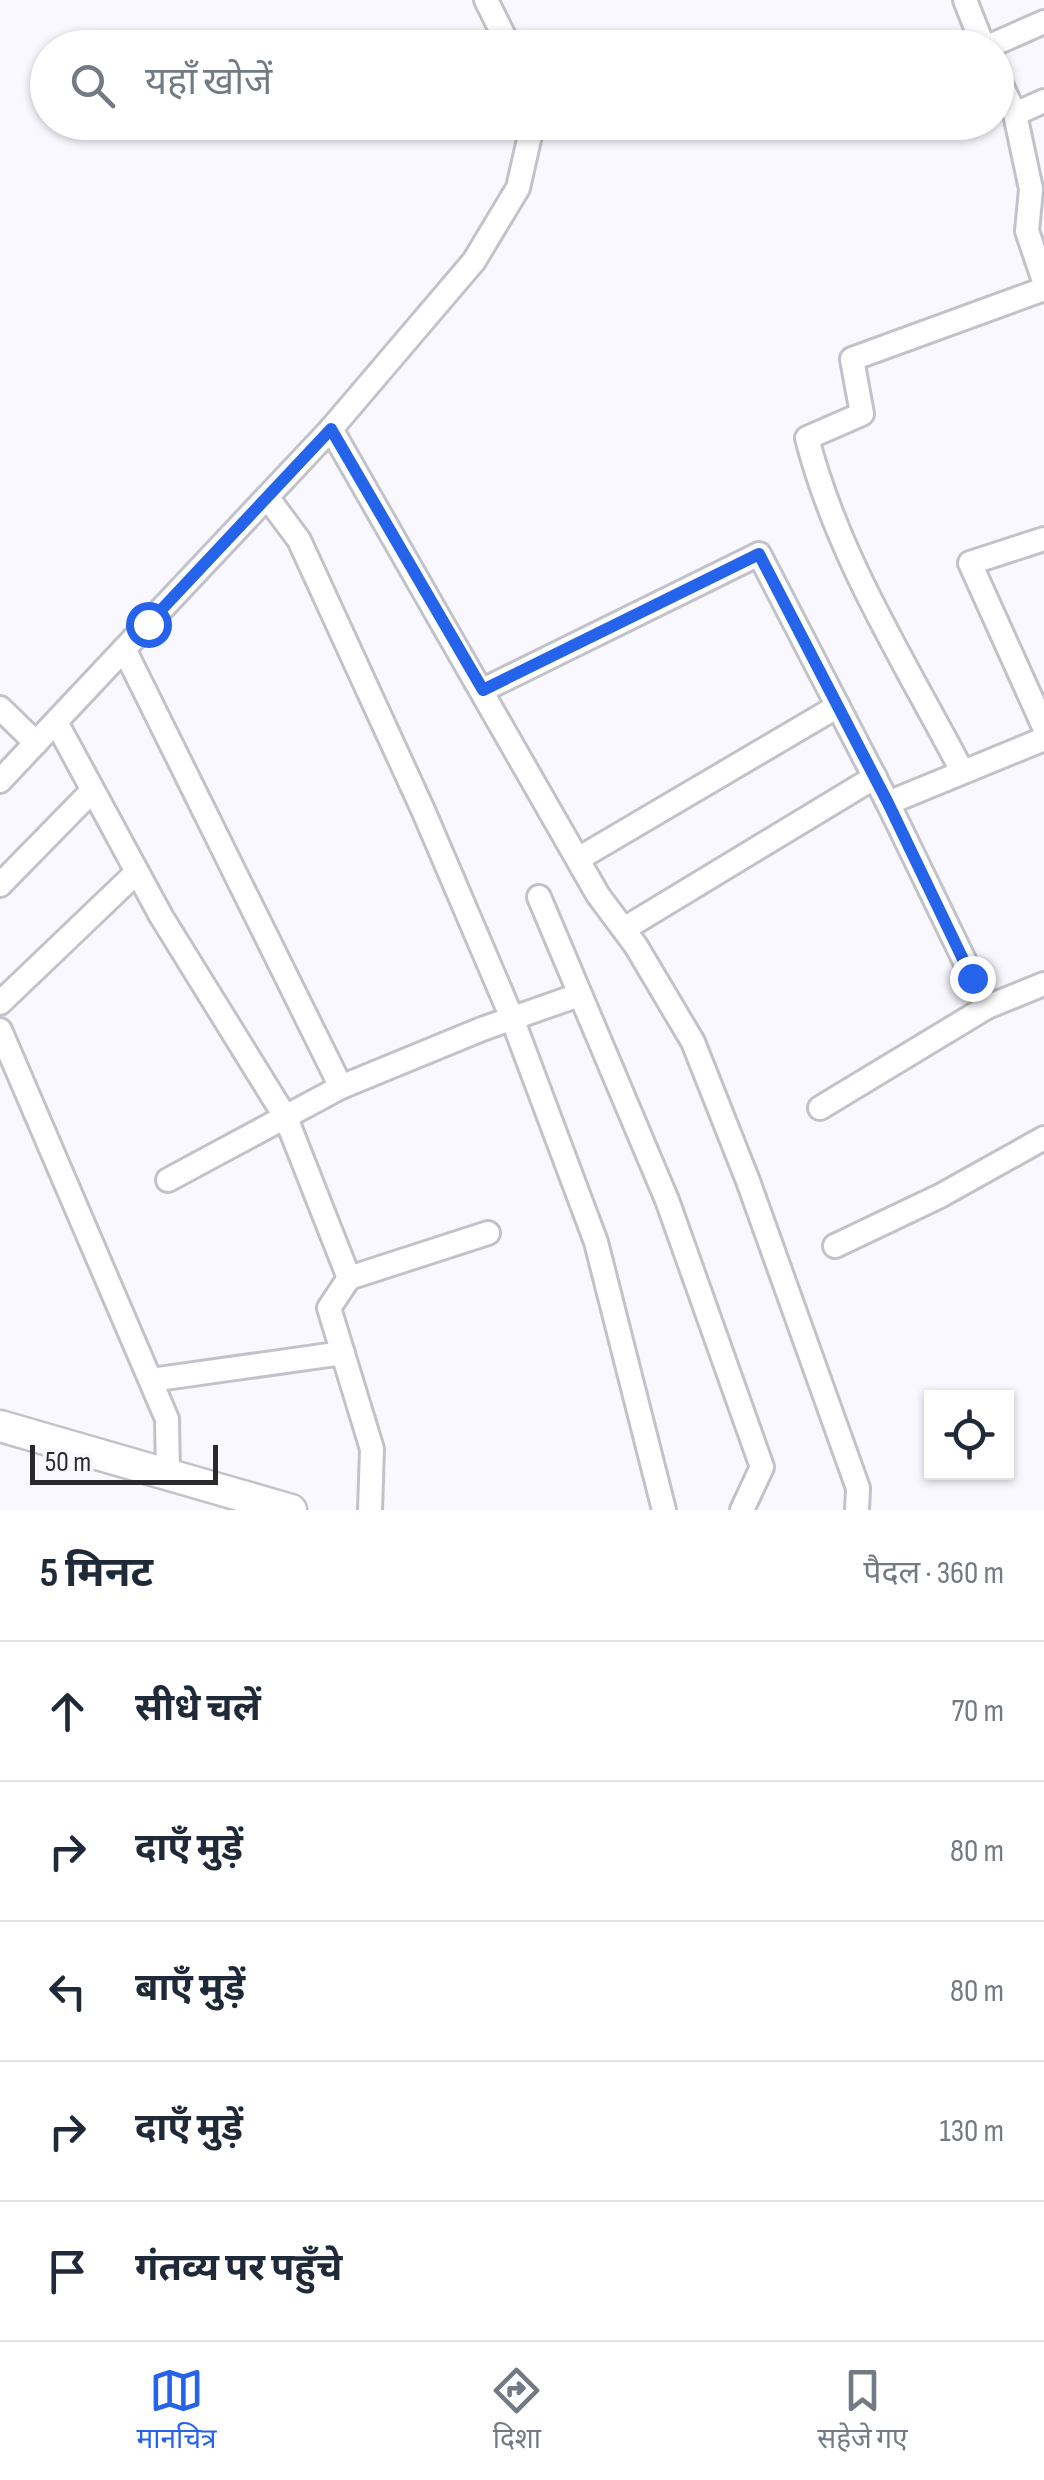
<!DOCTYPE html>
<html lang="hi">
<meta charset="utf-8">
<style>
:root{--surface:#fff;--page:#f6f6f7;--text:#1f2937;--muted:#747a83;--line:#e0e1e3;--accent:#2563eb}
body{margin:0;font-family:"Sofia Sans Condensed","Noto Sans Devanagari",sans-serif;background:var(--page);color:var(--text)}
.controls{position:absolute;right:30px;bottom:30px;display:grid;overflow:hidden;border-radius:0px;box-shadow:0 2px 8px #0004}
.controls button{width:90px;height:90px;display:grid;place-items:center;padding:0;border:0;border-bottom:2px solid var(--line);background:var(--surface);color:var(--text);font:50px sans-serif}
.scale{position:absolute;left:30px;bottom:25px;width:188px;box-sizing:border-box;padding-left:10px;border:5px solid #2a292d;border-top:0;font-size:28px;line-height:35px;white-space:nowrap;color:#2a292d;-webkit-text-stroke:8px #f9f8fe;paint-order:stroke}
.stop{position:absolute;width:30px;height:30px;margin:-22px;border:8px solid #2563eb;border-radius:50%;background:#fff}
.stop.end{background:#2563eb;border-color:#fff;box-shadow:0 2px 10px #0008}
.list{margin:0;padding:0;list-style:none}
h2{display:flex;justify-content:space-between;align-items:center;height:130px;margin:0;padding:0 40px;font-size:42px}
h2 small{font-size:32px;font-weight:400;color:var(--muted)}
.list li{display:grid;grid-template-columns:65px 1fr auto;gap:30px;align-items:center;box-sizing:border-box;height:140px;padding:0 40px;border-top:2px solid var(--line)}
.list b{display:block;font-size:38px;white-space:nowrap}
.list em{font-size:32px;font-style:normal;color:var(--muted)}
.icon{flex:none;width:55px;height:55px;fill:none;stroke:currentColor;stroke-width:2;stroke-linecap:round;stroke-linejoin:round}
.map{position:relative;flex:none;width:1044px;height:1510px;overflow:hidden}
.search{position:absolute;background:var(--surface);box-shadow:0 2px 8px #0004;left:30px;right:30px;top:30px;height:110px;display:flex;align-items:center;gap:25px;box-sizing:border-box;padding:0 35px;border-radius:55px;color:var(--muted);font-size:38px}
.sheet{height:830px;background:var(--surface)}
nav{display:flex;justify-content:space-around;align-items:center;box-sizing:border-box;height:140px;border-top:2px solid var(--line);background:var(--surface);font-size:28px;color:var(--muted)}
nav a{display:grid;justify-items:center;gap:5px}
nav .on{color:var(--accent)}
.map>svg:first-child{display:block}
.lines{fill:none;stroke-linecap:round;stroke-linejoin:round}
.minor-casing{stroke:#c2c2ca;stroke-width:28}
.tertiary-casing{stroke:#c2c2ca;stroke-width:35}
.minor{stroke:#fff;stroke-width:22}
.tertiary{stroke:#fff;stroke-width:30}
.route{stroke:#2563eb;stroke-width:12}
</style>
<div class="map">
<svg width="1044" height="1510" viewBox="0 0 1044 1510">
<rect width="100%" height="100%" fill="#f9f8fe"/>
<g class="lines">
<g class="minor-casing">
<g id="minor">
<polyline points="486,0 510,48"/>
<polyline points="965,0 984,48"/>
<polyline points="985,48 1044,22"/>
<polyline points="996,74 1015,114 1031,189 1027,231 1044,281"/>
<polyline points="1015,114 1044,101"/>
<polyline points="331,429 598,895 636,946 693,1042 748,1181 858,1488 857,1510"/>
<polyline points="267,497 299,540 423,810 512,1018 596,1242 664,1510"/>
<polyline points="1044,539 970,563 1044,727"/>
<polyline points="124,649 341,1087"/>
<polyline points="483,690 759,554 888,803 987,1007"/>
<polyline points="0,708 36,743"/>
<polyline points="56,722 161,916 286,1118 349,1278 329,1308 372,1449 370,1510"/>
<path d="M962,771c-56,-107 -125,-215 -155,-333l55,-24 -10,-55 192,-70"/>
<polyline points="0,781 331,429 474,261 518,188 533,122"/>
<polyline points="888,803 1044,739"/>
<polyline points="578,859 838,706"/>
<polyline points="0,885 92,791"/>
<polyline points="539,897 667,1200 762,1467 742,1510"/>
<polyline points="624,929 875,777"/>
<polyline points="0,1003 137,872"/>
<polyline points="0,1030 167,1419 168,1475"/>
<polyline points="820,1108 987,1007 1044,984"/>
<polyline points="168,1180 341,1087 482,1029 579,995"/>
<polyline points="835,1246 940,1196 1044,1138"/>
<polyline points="349,1278 488,1233"/>
<polyline points="151,1380 343,1353"/>
</g>
</g>
<g class="tertiary-casing">
<polyline id="tertiary" points="0,1426 291,1510"/>
</g>
<use href="#minor" class="minor"/>
<use href="#tertiary" class="tertiary"/>
</g>
<g class="lines">
<polyline class="route" points="148,624 331,429 483,690 759,554 888,803 972,978"/>
</g>
</svg>
<div class="controls">
<button><svg class="icon" aria-label="locate" viewBox="0 0 24 24"><circle cx="12" cy="12" r="6"/><path d="M12 2v4M12 18v4M2 12h4M18 12h4"/></svg></button>
</div>
<div class="scale">50 m</div>
<div class="stop" style="left:148px;top:624px"></div>
<div class="stop end" style="left:972px;top:978px"></div>
<div class="search"><svg class="icon" aria-label="search" viewBox="0 0 24 24"><circle cx="10" cy="10" r="6"/><path d="M15 15l6 6"/></svg>यहाँ खोजें</div>
</div>
<section class="sheet">
<h2>5 मिनट<small>पैदल · 360 m</small></h2>
<ul class="list">
<li><svg class="icon" aria-label="ahead" viewBox="0 0 24 24"><path d="M12 20V5M6 11l6-6 6 6"/></svg><div><b>सीधे चलें</b></div><em>70 m</em></li>
<li><svg class="icon" aria-label="right" viewBox="0 0 24 24"><path d="M7 20v-9h11M14 6l5 5-5 5"/></svg><div><b>दाएँ मुड़ें</b></div><em>80 m</em></li>
<li><svg class="icon" aria-label="left" viewBox="0 0 24 24"><path d="M17 20v-9H6M10 6l-5 5 5 5"/></svg><div><b>बाएँ मुड़ें</b></div><em>80 m</em></li>
<li><svg class="icon" aria-label="right" viewBox="0 0 24 24"><path d="M7 20v-9h11M14 6l5 5-5 5"/></svg><div><b>दाएँ मुड़ें</b></div><em>130 m</em></li>
<li><svg class="icon" aria-label="arrive" viewBox="0 0 24 24"><path d="M6 21V4h12l-3 4 3 4H6"/></svg><div><b>गंतव्य पर पहुँचे</b></div></li>
</ul>
</section>
<nav>
<a class="on"><svg class="icon" aria-label="map" viewBox="0 0 24 24"><path d="M3 6l6-2 6 2 6-2v14l-6 2-6-2-6 2zM9 4v14M15 6v14"/></svg>मानचित्र</a>
<a><svg class="icon" aria-label="directions" viewBox="0 0 24 24"><path d="M12 3l9 9-9 9-9-9zM9 14v-3h6M13 9l2 2-2 2"/></svg>दिशा</a>
<a><svg class="icon" aria-label="saved" viewBox="0 0 24 24"><path d="M7 4h10v16l-5-4-5 4z"/></svg>सहेजे गए</a>
</nav>
